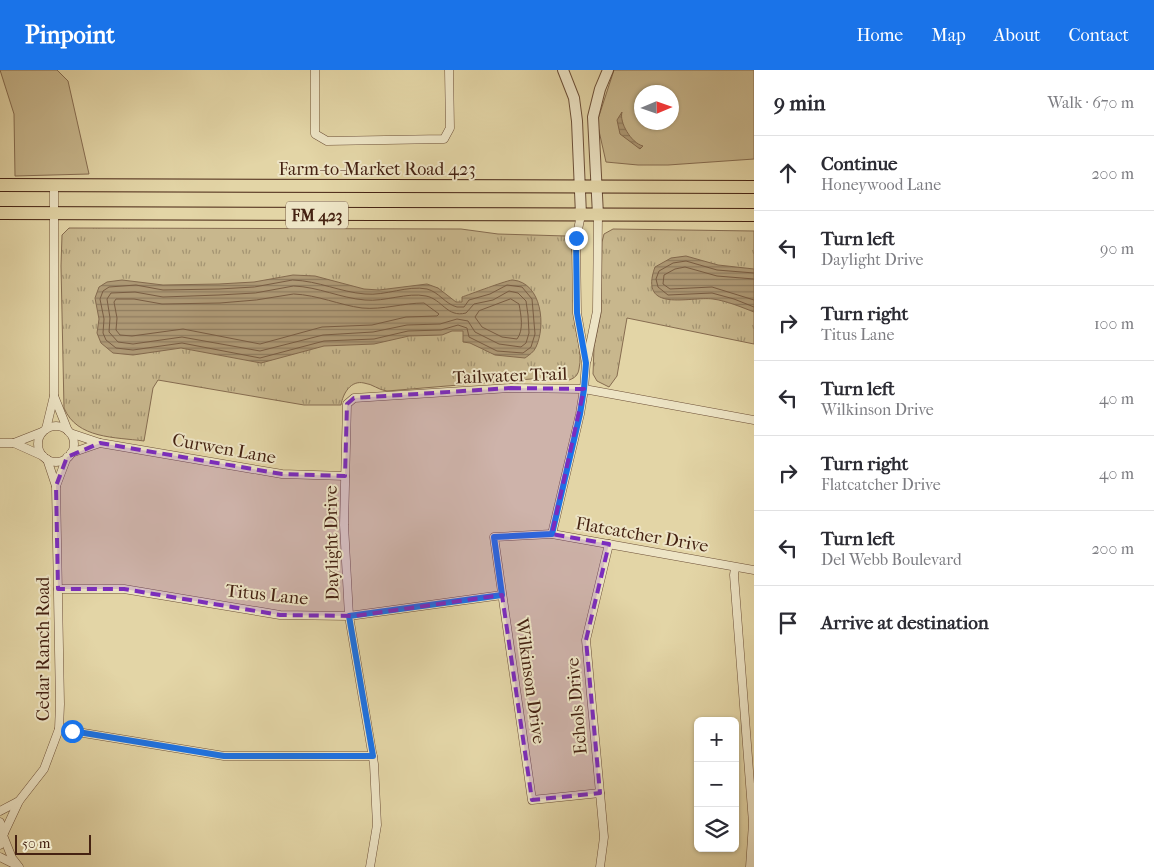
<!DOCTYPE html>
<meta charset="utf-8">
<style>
:root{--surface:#fff;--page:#f2f2f3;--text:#2b2b33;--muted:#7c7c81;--line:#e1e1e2;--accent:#1a73e8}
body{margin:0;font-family:"IM FELL French Canon",serif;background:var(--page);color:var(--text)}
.controls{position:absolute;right:15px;bottom:15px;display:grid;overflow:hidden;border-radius:8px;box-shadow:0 1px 4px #0004}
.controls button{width:45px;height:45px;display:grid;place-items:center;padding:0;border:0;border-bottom:1px solid var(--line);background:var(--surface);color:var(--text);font:25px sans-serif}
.compass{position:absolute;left:634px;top:15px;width:45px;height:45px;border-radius:50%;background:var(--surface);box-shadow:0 1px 4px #0004;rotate:88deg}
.scale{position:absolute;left:15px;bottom:12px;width:76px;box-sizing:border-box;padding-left:5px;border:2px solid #452212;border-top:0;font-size:14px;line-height:18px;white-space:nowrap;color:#452212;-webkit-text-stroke:4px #ede4c5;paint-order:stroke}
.stop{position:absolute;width:15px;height:15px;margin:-11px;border:4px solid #1a73e8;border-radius:50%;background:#fff}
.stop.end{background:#1a73e8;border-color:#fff;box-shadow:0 1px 5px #0008}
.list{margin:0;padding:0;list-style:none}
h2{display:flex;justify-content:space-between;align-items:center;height:65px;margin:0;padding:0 20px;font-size:21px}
h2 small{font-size:16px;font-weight:400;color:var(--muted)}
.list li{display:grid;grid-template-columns:32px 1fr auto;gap:15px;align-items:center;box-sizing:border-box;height:75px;padding:0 20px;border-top:1px solid var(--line)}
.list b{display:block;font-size:19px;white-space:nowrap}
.list p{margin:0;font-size:16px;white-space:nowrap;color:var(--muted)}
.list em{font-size:16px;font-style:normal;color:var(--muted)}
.icon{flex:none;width:28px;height:28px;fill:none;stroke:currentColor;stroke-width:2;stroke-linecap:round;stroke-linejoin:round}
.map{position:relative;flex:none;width:754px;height:797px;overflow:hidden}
header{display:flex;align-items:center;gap:30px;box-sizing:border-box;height:70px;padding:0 25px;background:var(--accent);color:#fff}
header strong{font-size:24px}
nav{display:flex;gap:28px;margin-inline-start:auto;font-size:18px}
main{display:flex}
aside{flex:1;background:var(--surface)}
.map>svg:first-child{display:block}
.grass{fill:#c8b78d;stroke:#866c50;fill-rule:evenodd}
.park{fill:url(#park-tufts);stroke:#866c50}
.water{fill:url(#water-rules);stroke:#83694d}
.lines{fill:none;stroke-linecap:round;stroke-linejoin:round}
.shore{stroke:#795d43;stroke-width:1}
.minor-casing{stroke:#6c4f37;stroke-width:9}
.tertiary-casing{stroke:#6c4f37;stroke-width:12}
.primary-casing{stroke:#452212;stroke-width:14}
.minor{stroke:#ede4c5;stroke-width:8}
.tertiary{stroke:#ede4c5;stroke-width:10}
.primary{stroke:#e3d5a6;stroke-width:12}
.route{stroke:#1a73e8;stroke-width:6}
.marked{fill:#7b2cbf;fill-opacity:0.2;stroke:#7b2cbf;stroke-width:4;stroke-dasharray:10 6;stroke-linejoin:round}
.labels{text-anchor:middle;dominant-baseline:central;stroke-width:4;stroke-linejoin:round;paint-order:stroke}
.shield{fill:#ede4c5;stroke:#775c48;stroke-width:1}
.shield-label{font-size:16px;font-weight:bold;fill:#452212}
.street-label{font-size:18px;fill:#452212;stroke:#ede4c5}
</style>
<header>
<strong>Pinpoint</strong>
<nav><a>Home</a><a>Map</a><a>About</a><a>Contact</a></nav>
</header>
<main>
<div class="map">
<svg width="754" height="797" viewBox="0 0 754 797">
<defs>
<pattern id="park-tufts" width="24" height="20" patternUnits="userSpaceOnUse" patternTransform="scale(1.25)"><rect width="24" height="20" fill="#c8b78d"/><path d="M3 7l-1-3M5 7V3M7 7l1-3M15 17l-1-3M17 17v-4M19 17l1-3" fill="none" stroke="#a49472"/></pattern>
<pattern id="water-rules" width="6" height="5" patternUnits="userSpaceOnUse" patternTransform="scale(1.25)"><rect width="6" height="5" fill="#ad9874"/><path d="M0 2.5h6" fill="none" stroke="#8f7c5e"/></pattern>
</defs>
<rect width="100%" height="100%" fill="#e3d5a6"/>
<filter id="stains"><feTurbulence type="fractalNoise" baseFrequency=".004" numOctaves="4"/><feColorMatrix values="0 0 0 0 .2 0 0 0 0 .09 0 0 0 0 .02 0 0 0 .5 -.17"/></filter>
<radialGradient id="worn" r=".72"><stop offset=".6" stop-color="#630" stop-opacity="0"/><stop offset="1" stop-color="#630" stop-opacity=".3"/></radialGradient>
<g class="grass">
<polygon points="0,0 57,0 68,11 89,104 15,106 14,44"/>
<path d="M614,0h140v89l-86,6h-30l-32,-3 -9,-40zM642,22h30v30h-30z"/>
</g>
<g class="park">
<path d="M69,158l392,1 37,5 68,2c12,16 6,58 8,80 1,18 9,35 5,53 -1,6 -4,9 -10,11l-38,-1 -144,12c-9,-1 -14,-7 -23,-8 -13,-3 -21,10 -23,22h-37l-146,-25 -5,8 -9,53c-29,-4 -67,-2 -80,-33l-3,-142 1,-31z"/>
<polygon points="613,159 754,161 754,274 627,248 617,306 609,317 597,311 593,304 594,277 601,243 602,172 604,164"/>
</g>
<g class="water">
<path d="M622,42c-3,10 9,31 21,34l-3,3 -20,-15 -3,-14z"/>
<path d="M686,186l32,9 36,4v43c-13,-5 -27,-11 -41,-13 -23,-3 -75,15 -58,-32l16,-9z"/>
<path d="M293,205l22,1 49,13 15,1 48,-6 11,4 18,14h6v-5c6,-2 48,-18 51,-17 29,3 33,46 23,67 -2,5 -7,8 -11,11l-30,-3 -25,-12 -7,-1v-11h-11l-10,4 -33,1 -35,8 -50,2 -63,17 -80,-15 -48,7 -20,-2 -12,-10 -4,-10 2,-14 -4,-21 4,-11 8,-5 15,-2 41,5 56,-1 35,-2z"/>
</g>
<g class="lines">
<g class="shore">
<polyline points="754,203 717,200 686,191 673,193 659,201 656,209 658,217 668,225 712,223 734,229 754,237"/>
<polyline points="754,209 717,206 685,197 675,199 664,205 663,214 670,219 712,217 754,230"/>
<path d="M293,210c26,1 47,12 72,14 21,2 42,-9 62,-5 12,3 18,15 30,18h7l5,-7 21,-6 17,-9 15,2 10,12 3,35 -4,13 -8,6 -26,-2 -28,-14 -2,-9 -9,-3 -17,5 -33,1 -34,8 -50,2 -64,17 -78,-15 -49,7 -17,-2 -10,-8 -3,-7 1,-14 -4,-20 3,-8 6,-4 27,-2 27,5 56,-1 35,-2z"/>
<path d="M294,216c25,1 46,12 71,14 20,2 42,-8 61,-4 16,3 21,22 40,17l8,-9 19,-4 16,-9 9,2 8,8 2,14 1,18 -3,10 -5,4 -22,-3 -24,-12 -7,-11 -11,-2 -17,5 -33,1 -34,7 -50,3 -63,16 -78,-14 -49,7 -15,-2 -9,-10 1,-14 -3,-19 4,-6 24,-1 28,5 56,-2 36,-2z"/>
<path d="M294,224c24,1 45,11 68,14 21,2 41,-5 62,-5l15,11 -2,2 -31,1 -34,8 -50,2 -62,17 -77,-15 -51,7 -12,-1 -4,-5 1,-12 -3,-16 2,-3h18l28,5 58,-1 36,-3z"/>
<path d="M511,229l8,5c2,11 5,26 -2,35l-15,-2 -20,-10 -7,-10 4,-6z"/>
</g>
<g class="minor-casing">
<g id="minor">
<polyline points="315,0 315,64 327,71 444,69 450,58 449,0"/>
<polyline points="587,290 597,241 598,145"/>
<polyline points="54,326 68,361"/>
<circle cx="56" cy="374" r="18"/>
<polyline points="46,359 54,326 54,115"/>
<polyline points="70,363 100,373 282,404 345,406"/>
<polyline points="0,373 14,373 43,386"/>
<polyline points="14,373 42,362"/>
<polyline points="71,383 100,373"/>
<polyline points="47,389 56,416"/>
<polyline points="552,464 580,344 584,319 586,293 577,243 576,169 581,145"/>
<polyline points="735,498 734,505 753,753 750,797"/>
<polyline points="58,519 124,519 280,545 349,546 502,525"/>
<polyline points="59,659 224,686 373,686"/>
<polyline points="600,723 532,730 494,467 552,464 754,500"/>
<polyline points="0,741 19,731"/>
<polyline points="0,752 4,763 0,775"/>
<polyline points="4,763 19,731 44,699 59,659 60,634 56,416 67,387"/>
<polyline points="4,768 12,788 19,797"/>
<polyline points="0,787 14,794"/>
<polyline points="370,797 377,755 374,694 349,546 344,455 347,334 354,328 511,318 584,319 754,350"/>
<polyline points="600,797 604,767 586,570 609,474"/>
</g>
</g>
<g class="tertiary-casing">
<g id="tertiary">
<polyline points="563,0 574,28 577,51 581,145"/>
<polyline points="598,145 593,47 600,19 608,0"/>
</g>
</g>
<g class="primary-casing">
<g id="primary">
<polyline points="0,115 754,117"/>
<polyline points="0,143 754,145"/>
</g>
</g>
<use href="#minor" class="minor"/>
<use href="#tertiary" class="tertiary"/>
<use href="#primary" class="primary"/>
</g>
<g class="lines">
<polyline class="route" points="72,661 224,686 373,686 349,546 502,525 494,467 552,464 580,344 584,319 586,293 577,243 576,168"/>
</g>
<path class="marked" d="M511,318l73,1 -32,145 57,10 -23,96 14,153 -68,7 -30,-205 -148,21 -74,-1 -156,-26h-66l-2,-103 11,-29 33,-14 182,31 63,2 2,-72 7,-6z"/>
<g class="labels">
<rect class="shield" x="286" y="131.5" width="62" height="27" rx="4"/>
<g class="shield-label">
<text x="317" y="145">FM 423</text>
</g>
<g class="street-label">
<text x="377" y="99">Farm-to-Market Road 423</text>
<text transform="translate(510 306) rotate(-2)">Tailwater Trail</text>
<text transform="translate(224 379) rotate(10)">Curwen Lane</text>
<text transform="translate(642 465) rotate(10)">Flatcatcher Drive</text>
<text transform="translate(332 473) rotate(-91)">Daylight Drive</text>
<text transform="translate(267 525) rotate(6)">Titus Lane</text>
<text transform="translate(43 579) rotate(-90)">Cedar Ranch Road</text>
<text transform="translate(530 611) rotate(82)">Wilkinson Drive</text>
<text transform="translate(577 636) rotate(-95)">Echols Drive</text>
</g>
</g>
<rect width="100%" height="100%" filter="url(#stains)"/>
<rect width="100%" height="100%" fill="url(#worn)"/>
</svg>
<div class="controls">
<button>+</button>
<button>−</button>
<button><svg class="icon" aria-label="layers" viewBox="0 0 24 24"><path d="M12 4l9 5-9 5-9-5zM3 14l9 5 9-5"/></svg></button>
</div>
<svg class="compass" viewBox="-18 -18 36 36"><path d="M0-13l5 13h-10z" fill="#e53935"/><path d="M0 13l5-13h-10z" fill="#7c7c81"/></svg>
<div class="scale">50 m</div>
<div class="stop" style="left:72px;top:661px"></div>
<div class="stop end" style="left:576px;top:168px"></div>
</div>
<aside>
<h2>9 min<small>Walk · 670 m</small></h2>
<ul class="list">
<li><svg class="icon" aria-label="ahead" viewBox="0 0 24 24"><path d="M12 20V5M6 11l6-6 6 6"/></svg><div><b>Continue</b><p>Honeywood Lane</p></div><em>200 m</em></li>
<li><svg class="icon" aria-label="left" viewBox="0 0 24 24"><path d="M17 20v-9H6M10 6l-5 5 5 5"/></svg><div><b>Turn left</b><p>Daylight Drive</p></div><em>90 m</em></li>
<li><svg class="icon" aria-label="right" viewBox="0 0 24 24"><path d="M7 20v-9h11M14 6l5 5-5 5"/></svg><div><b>Turn right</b><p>Titus Lane</p></div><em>100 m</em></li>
<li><svg class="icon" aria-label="left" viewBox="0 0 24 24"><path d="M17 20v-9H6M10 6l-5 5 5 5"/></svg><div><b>Turn left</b><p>Wilkinson Drive</p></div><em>40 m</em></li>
<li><svg class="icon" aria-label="right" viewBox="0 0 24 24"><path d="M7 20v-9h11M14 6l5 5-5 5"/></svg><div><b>Turn right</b><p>Flatcatcher Drive</p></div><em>40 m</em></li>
<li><svg class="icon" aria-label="left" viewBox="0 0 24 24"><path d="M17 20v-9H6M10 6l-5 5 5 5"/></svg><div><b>Turn left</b><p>Del Webb Boulevard</p></div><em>200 m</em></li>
<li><svg class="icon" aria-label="arrive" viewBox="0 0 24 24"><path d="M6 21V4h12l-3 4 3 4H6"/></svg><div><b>Arrive at destination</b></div></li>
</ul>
</aside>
</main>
